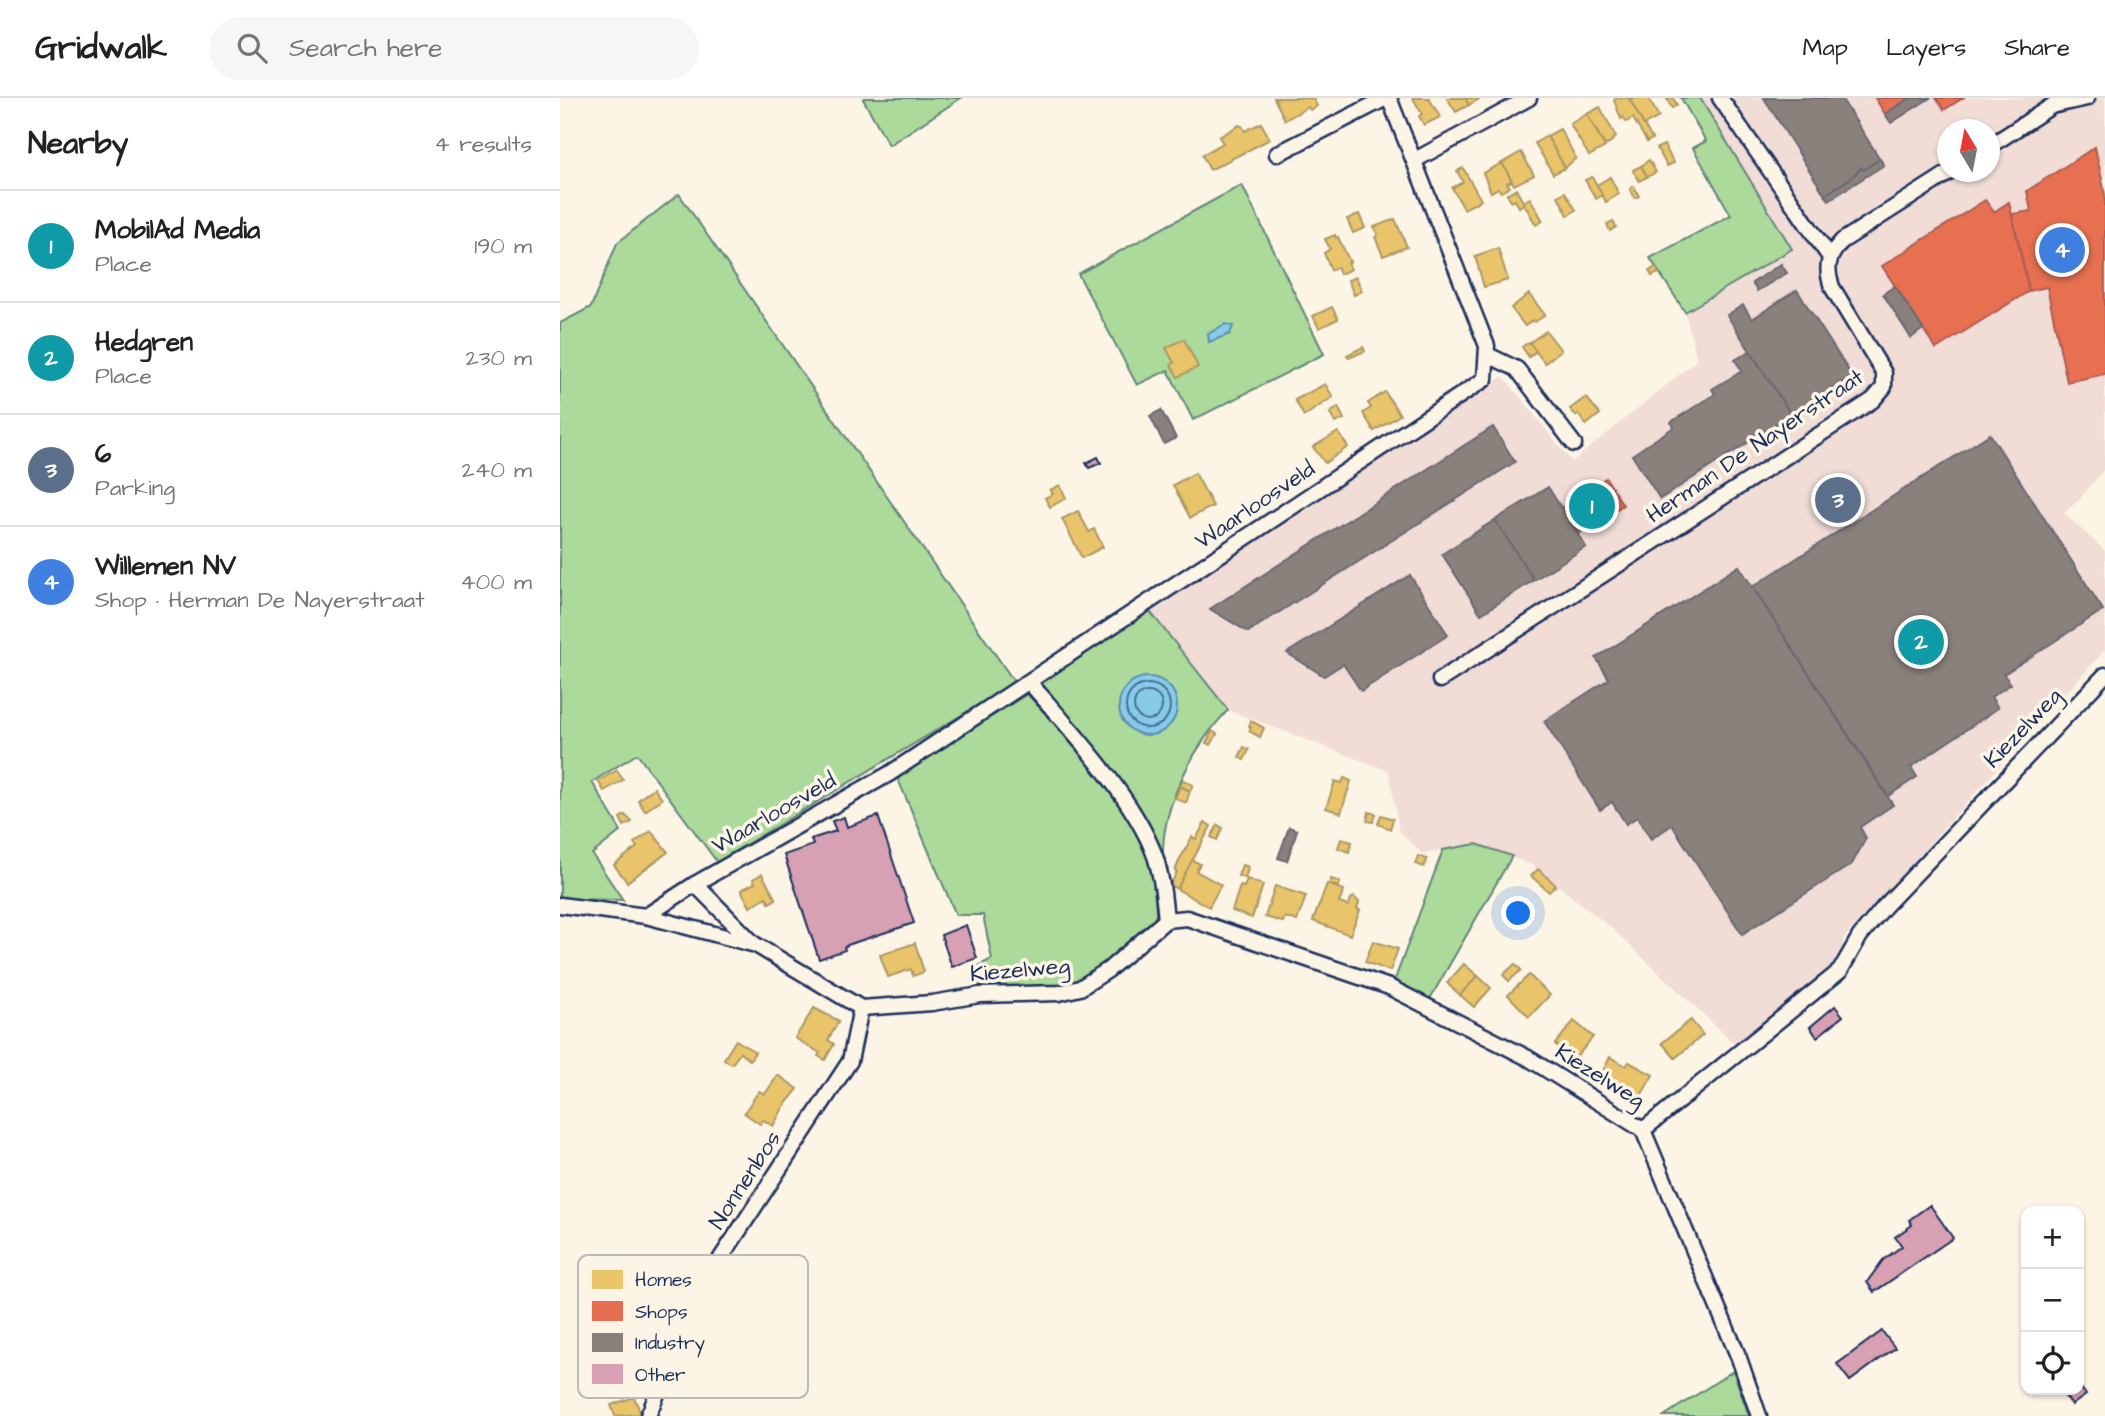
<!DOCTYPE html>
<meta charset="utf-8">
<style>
:root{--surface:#fff;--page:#f6f6f6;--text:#222;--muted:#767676;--line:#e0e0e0;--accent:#ea580c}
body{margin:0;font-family:"Architects Daughter",sans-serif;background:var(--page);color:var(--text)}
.controls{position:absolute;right:21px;bottom:21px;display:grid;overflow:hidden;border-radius:14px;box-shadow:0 2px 5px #0004}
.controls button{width:63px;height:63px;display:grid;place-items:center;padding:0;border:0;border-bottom:2px solid var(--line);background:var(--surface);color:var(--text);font:35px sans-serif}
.compass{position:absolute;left:1377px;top:21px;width:63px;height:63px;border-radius:50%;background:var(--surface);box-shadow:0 2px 5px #0004;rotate:350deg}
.you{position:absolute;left:959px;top:816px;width:24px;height:24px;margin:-18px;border:5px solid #fff;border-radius:50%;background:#1a73e8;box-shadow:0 0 0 10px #1a73e833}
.badge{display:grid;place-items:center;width:46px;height:46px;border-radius:50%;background:var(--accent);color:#fff;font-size:23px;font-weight:700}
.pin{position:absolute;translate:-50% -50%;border:4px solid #fff;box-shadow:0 2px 7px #0006}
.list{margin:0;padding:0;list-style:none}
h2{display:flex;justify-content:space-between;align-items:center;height:91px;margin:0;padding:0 28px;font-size:30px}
h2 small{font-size:23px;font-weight:400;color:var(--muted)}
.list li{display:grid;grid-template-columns:46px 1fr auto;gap:21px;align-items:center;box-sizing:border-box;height:112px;padding:0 28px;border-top:2px solid var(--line)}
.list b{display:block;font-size:26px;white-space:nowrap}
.list p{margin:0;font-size:23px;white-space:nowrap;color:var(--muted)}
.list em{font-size:23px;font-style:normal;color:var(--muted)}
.icon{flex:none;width:38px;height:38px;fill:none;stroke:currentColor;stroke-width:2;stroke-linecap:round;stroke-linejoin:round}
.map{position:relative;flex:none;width:1545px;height:1318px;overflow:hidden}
header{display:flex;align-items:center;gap:42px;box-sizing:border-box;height:98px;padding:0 35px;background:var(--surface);border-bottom:2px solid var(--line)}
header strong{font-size:33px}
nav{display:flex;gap:38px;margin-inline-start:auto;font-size:24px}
.search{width:490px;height:63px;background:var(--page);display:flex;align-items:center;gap:18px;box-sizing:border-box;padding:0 24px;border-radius:38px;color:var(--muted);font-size:26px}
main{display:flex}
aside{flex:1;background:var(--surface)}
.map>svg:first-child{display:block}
.built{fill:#f1dcd6;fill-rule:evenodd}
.green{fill:#abda9a;stroke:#63847c;stroke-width:2}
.water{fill:#87cbe9;stroke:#5c8db1;stroke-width:2}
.homes{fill:#e9c46a;stroke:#ab9766;stroke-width:2}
.shops{fill:#e76f51;stroke:#aa5c55;stroke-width:2}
.industry{fill:#8a817c;stroke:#696873;stroke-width:2}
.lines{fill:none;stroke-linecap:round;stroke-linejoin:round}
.shore{stroke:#466d96;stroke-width:2}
.building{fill:#d8a0b3;stroke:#1b2f5e;stroke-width:2}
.minor-casing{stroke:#1b2f5e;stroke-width:19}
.minor{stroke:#fcf5e5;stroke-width:14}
.labels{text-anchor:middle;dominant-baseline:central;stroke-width:7;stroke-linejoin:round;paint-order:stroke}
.street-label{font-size:23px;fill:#1b2f5e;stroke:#fcf5e5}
.key{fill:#fcf5e5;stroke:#b8babc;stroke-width:2}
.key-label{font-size:19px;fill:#1b2f5e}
</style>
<header>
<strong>Gridwalk</strong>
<div class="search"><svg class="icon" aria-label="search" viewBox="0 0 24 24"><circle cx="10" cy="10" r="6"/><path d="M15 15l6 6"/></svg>Search here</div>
<nav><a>Map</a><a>Layers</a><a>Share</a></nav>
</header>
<main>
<aside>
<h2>Nearby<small>4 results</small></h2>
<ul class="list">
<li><span class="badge" style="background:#0f9aa8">1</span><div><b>MobilAd Media</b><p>Place</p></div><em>190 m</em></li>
<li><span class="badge" style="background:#0f9aa8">2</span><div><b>Hedgren</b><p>Place</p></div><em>230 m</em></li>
<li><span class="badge" style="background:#5c6f8a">3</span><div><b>6</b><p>Parking</p></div><em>240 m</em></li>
<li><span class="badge" style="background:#3f7fe0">4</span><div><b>Willemen NV</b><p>Shop · Herman De Nayerstraat</p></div><em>400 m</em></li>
</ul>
</aside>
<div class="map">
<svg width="1545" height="1318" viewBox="0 0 1545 1318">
<rect width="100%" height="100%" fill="#fcf5e5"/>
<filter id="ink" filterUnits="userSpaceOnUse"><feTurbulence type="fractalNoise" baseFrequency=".0143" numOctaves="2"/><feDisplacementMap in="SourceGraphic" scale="14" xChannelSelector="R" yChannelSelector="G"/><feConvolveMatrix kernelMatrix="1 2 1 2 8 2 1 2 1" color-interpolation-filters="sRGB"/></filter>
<g filter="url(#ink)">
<path class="built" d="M1121,0h424v370l-26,32 -15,13 41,38v99l-261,288 -4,24 -103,84 -129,-121 -76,-60 -56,-21 -54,9 -23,-22 -10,-60 -161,-61 -80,-101 355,-233 69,86 125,-102 -12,-48 -35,-54 81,-43 -38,-67 13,-7zM1388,32h42v42h-42z"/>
<g class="green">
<polygon points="305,0 401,0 329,47 303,1"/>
<polygon points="1121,0 1140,0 1232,151 1125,214 1090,160 1171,117 1133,50 1146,43"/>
<polygon points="682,87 764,256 633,322 608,272 577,287 518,176"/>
<polygon points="119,96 455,585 157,764 77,656 32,684 61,733 32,756 63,802 0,801 0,225 31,209 57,145"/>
<path d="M588,511l80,101c-33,34 -65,94 -65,142l-59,-92 -64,-78z"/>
<polygon points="467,596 525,657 574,729 586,755 595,787 596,817 588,832 530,877 507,887 419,890 418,868 432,861 423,817 396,817 337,679"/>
<polygon points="916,746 952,758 867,906 831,892 883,752"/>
<polygon points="1173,1273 1189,1318 1104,1318"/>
</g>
<g class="water">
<polygon points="665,226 673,228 670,236 649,244 648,236"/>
<circle cx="588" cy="608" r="29"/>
</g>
<g class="homes">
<polygon points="714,0 753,0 757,8 750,12 748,9 725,22"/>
<polygon points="853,0 869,0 880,19 864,27 859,18 862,16"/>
<polygon points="887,0 905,0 909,7 896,14"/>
<polygon points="905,0 921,0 909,7"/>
<polygon points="1057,0 1069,0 1092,41 1087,44 1073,20 1066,24 1063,19 1061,21 1054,2"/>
<polygon points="1069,0 1088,0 1099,19 1084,27"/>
<polygon points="1113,0 1117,7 1112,10 1107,1"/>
<polygon points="1040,9 1056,39 1047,47 1044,46 1027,16"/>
<polygon points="1027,16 1045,49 1029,58 1010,26"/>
<polygon points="701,25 710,41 650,72 642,57 663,45 659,39 679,27 682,28 685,33"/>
<polygon points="1000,31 1016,60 1005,70 987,38"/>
<polygon points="987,38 1005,70 993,76 975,45"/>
<polygon points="1104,47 1114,65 1107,68 1097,50"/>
<polygon points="961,54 974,77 954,87 942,65"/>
<polygon points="1089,62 1096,74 1087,79 1081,68"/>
<polygon points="942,65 952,83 947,85 950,89 941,94 938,90 931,94 923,75"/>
<polygon points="1081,68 1087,79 1079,83 1073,72"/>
<polygon points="903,70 921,102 904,111 892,90 903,84 897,73"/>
<polygon points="1032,79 1043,97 1036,101 1025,82"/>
<polygon points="1050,79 1059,96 1046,104 1037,87"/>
<polygon points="1074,88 1079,98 1075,100 1070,91"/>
<polygon points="956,91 964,106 959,109 955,102 951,104 947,96"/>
<polygon points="1005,94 1016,112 1008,117 998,98"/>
<polygon points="970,100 983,123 976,127 963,104"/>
<polygon points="799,116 805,130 793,135 787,121"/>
<polygon points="835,121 847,149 823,158 815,139 818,137 814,129"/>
<polygon points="1053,123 1056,129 1050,133 1047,126"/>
<polygon points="775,137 776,140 778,139 790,164 788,165 791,171 780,176 777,169 771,172 764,155 770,151 765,141"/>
<polygon points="938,150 948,182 924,189 915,158"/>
<polygon points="1096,169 1099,175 1092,178 1089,173"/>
<polygon points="796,179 802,193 794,197 788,182"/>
<polygon points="969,196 985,217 975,224 973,222 965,228 951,210"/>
<polygon points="772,209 778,221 759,230 753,218"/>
<polygon points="986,233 1001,252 985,265 969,245"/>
<polygon points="624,241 638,269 618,279 611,267 614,265 606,250"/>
<polygon points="969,244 976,253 969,259 962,249"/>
<polygon points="803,249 805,253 789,260 787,257"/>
<polygon points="765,286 773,299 744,318 735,302"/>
<polygon points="825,294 840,317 814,333 803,315 811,310 808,305"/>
<polygon points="1026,299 1040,316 1026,327 1018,316 1016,318 1010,311"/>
<polygon points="778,309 784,321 775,325 770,315"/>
<polygon points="778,334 788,349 765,365 753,349"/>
<polygon points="635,375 653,408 630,420 613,387"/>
<polygon points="500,387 506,400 490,409 485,400 493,396 490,392"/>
<polygon points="518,413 529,434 534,431 543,449 522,460 502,421"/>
<polygon points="691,623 704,630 700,639 689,633 691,630 689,628"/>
<polygon points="652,633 657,636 651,647 646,645"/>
<polygon points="684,649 689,652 684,662 679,659"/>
<polygon points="57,672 63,682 44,693 38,683"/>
<polygon points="784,680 791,683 781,715 766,710 775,683 782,685"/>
<polygon points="623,682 633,687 630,693 620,688"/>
<polygon points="620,688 630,693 626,705 615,700"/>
<polygon points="94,690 102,701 85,713 78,702"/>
<polygon points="809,714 816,716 813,724 807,723"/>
<polygon points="65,717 72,724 64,728 60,720"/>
<polygon points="821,717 833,721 830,731 818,726"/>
<polygon points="645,724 651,728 617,791 610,787 617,774 615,773 620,761 632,739 636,741"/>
<polygon points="658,727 663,730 657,742 651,739"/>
<polygon points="91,733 108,754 67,784 54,767 77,749 74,745"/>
<polygon points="781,741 792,744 789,754 778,750"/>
<polygon points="858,758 867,761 864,769 855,766"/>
<polygon points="632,762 640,766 636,773 661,787 649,809 617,791"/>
<polygon points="682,767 687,768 688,771 685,780 678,778"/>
<polygon points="978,771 996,787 989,794 971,778"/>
<polygon points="202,776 216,801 209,805 206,799 190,809 181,792 195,785 193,781"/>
<polygon points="687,781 703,787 692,820 672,813 680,788 684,789"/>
<polygon points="771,781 780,784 779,789 769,786"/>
<polygon points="767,786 784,792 779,805 788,808 791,801 794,799 799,804 797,811 800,812 790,837 753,823"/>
<polygon points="715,788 746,798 737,823 725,819 723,824 705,819"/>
<polygon points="956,803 967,812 957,823 947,813"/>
<polygon points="813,843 838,851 830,873 805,864"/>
<polygon points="355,845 364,874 353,878 351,871 328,879 320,857"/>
<polygon points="904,866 918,878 900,897 887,885"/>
<polygon points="955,866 961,872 949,883 943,877"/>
<polygon points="969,877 990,897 969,919 948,897"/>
<polygon points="918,878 931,890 914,909 900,897"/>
<polygon points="254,910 279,923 268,942 274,946 265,962 258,958 260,955 235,940"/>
<polygon points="1131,922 1143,937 1115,960 1102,945"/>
<polygon points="1014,923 1033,939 1014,962 995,946"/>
<polygon points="176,942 195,954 190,962 180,955 172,966 164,961"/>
<polygon points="1050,959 1066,968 1069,964 1093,977 1079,1001 1055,988 1057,984 1042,975"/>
<polygon points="218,977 238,991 224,1008 213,1028 203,1022 200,1026 184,1015 199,993 205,996"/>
<polygon points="74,1299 81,1316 55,1318 51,1307"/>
</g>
<g class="shops">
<polygon points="1315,0 1350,0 1325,16"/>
<polygon points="1376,0 1403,0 1384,12"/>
<polygon points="1535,49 1545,96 1545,276 1507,284 1487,189 1469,193 1452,116 1471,113 1467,93"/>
<polygon points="1425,102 1434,114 1449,104 1469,193 1376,251 1322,168"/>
<polygon points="1046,380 1063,407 1018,436 1001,410"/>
</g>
<g class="industry">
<polygon points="1204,0 1281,0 1320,61 1303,72 1301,70 1291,80 1265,97"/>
<polygon points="1350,0 1370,0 1331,25 1325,16"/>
<polygon points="1320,61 1324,67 1269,102 1265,97 1291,80 1301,70 1303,72"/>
<polygon points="1221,166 1227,175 1197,193 1192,185"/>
<polygon points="1335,188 1363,231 1351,240 1323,196"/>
<polygon points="1237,192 1292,278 1231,317 1167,217 1183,207 1192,221"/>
<polygon points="1190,253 1231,317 1100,401 1072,357 1114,329 1111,324 1155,296 1152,291 1182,273 1175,262"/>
<polygon points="601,312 616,340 604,346 590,318"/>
<polygon points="933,329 955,364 688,534 650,511"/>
<polygon points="1430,336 1543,512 1444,576 1451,586 1431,599 1438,610 1351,669 1357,679 1328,698 1192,489"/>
<polygon points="988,389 1026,449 974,482 935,422"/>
<polygon points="935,422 974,482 921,516 882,456"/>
<polygon points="1179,468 1333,707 1300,729 1306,740 1292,766 1182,836 1112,727 1091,741 1077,719 1066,726 1052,704 1040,712 984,623 1049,581 1036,560"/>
<polygon points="850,477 888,537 801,593 783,566 764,578 727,555"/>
<polygon points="729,729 737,732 727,763 718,760"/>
</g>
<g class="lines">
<g class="shore">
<circle cx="588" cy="608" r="22"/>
<circle cx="588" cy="608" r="14"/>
</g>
</g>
<g class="building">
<polygon points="538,359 541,365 529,370 526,365"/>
<polygon points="318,718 354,825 290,846 284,849 285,852 259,861 224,757 253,747 251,741 276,733 272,723 284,719 287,729"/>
<polygon points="406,827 417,860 392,869 381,837"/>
<polygon points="1275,908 1283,918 1257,939 1250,929"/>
<polygon points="1370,1107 1393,1140 1314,1194 1307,1184 1323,1162 1342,1148 1335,1139 1352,1127 1349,1122"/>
<polygon points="1322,1233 1335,1250 1290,1283 1277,1266"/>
<polygon points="1519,1287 1526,1297 1512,1307 1500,1292 1519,1292"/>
</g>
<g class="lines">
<g class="minor-casing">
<g id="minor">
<polyline points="1160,0 1269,158"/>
<polyline points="1496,7 1527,0"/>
<polyline points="1430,48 1504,0"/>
<polyline points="717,56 826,0"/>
<polyline points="855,62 969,0"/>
<polyline points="928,257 957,271 1014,346"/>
<path d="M880,582l433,-280 11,-13v-14l-52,-86c-7,-20 -4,-31 10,-46l108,-69"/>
<path d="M469,584c41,47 105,116 126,174 7,21 9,43 11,64"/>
<polyline points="135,786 193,845"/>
<polyline points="0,807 86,818 196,847 301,910 372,905 420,897 499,895 520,890 548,872 606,822 627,820 829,889 968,960 1083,1032 1179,1260 1199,1318"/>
<polyline points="86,818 135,786 329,676 925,281 927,248 829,0"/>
<polyline points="1083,1032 1280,873 1300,838 1324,809 1545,577"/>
<polyline points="88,1318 111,1262 161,1160 290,963 301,910"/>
</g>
</g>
<use href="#minor" class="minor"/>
</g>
</g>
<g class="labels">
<g class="street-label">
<text transform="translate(1195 348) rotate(-34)">Herman De Nayerstraat</text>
<text transform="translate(695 407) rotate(-34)">Waarloosveld</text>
<text transform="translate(1463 630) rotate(-46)">Kiezelweg</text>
<text transform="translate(214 715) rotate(-30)">Waarloosveld</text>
<text transform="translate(460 872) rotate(-5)">Kiezelweg</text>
<text transform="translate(1040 978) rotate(32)">Kiezelweg</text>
<text transform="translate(185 1082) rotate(-57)">Nonnenbos</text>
</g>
</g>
<rect x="18" y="1157" width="230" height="143" rx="10" class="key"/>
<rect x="32" y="1172" width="31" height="19" fill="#e9c46a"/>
<rect x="32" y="1203" width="31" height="20" fill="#e76f51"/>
<rect x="32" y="1235" width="31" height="19" fill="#8a817c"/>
<rect x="32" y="1266" width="31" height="20" fill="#d8a0b3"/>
<g class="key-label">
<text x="75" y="1188">Homes</text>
<text x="75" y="1220">Shops</text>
<text x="75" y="1251">Industry</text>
<text x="75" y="1283">Other</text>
</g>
</svg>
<div class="controls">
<button>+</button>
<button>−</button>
<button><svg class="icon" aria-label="locate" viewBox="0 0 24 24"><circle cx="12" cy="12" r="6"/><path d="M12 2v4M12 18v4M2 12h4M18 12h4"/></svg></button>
</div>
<svg class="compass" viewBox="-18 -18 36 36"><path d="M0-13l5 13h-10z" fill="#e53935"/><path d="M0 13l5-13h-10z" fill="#767676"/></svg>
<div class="you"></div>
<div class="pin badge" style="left:1032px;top:408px;background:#0f9aa8">1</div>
<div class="pin badge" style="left:1361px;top:544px;background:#0f9aa8">2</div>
<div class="pin badge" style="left:1278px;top:402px;background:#5c6f8a">3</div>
<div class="pin badge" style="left:1502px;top:152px;background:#3f7fe0">4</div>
</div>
</main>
